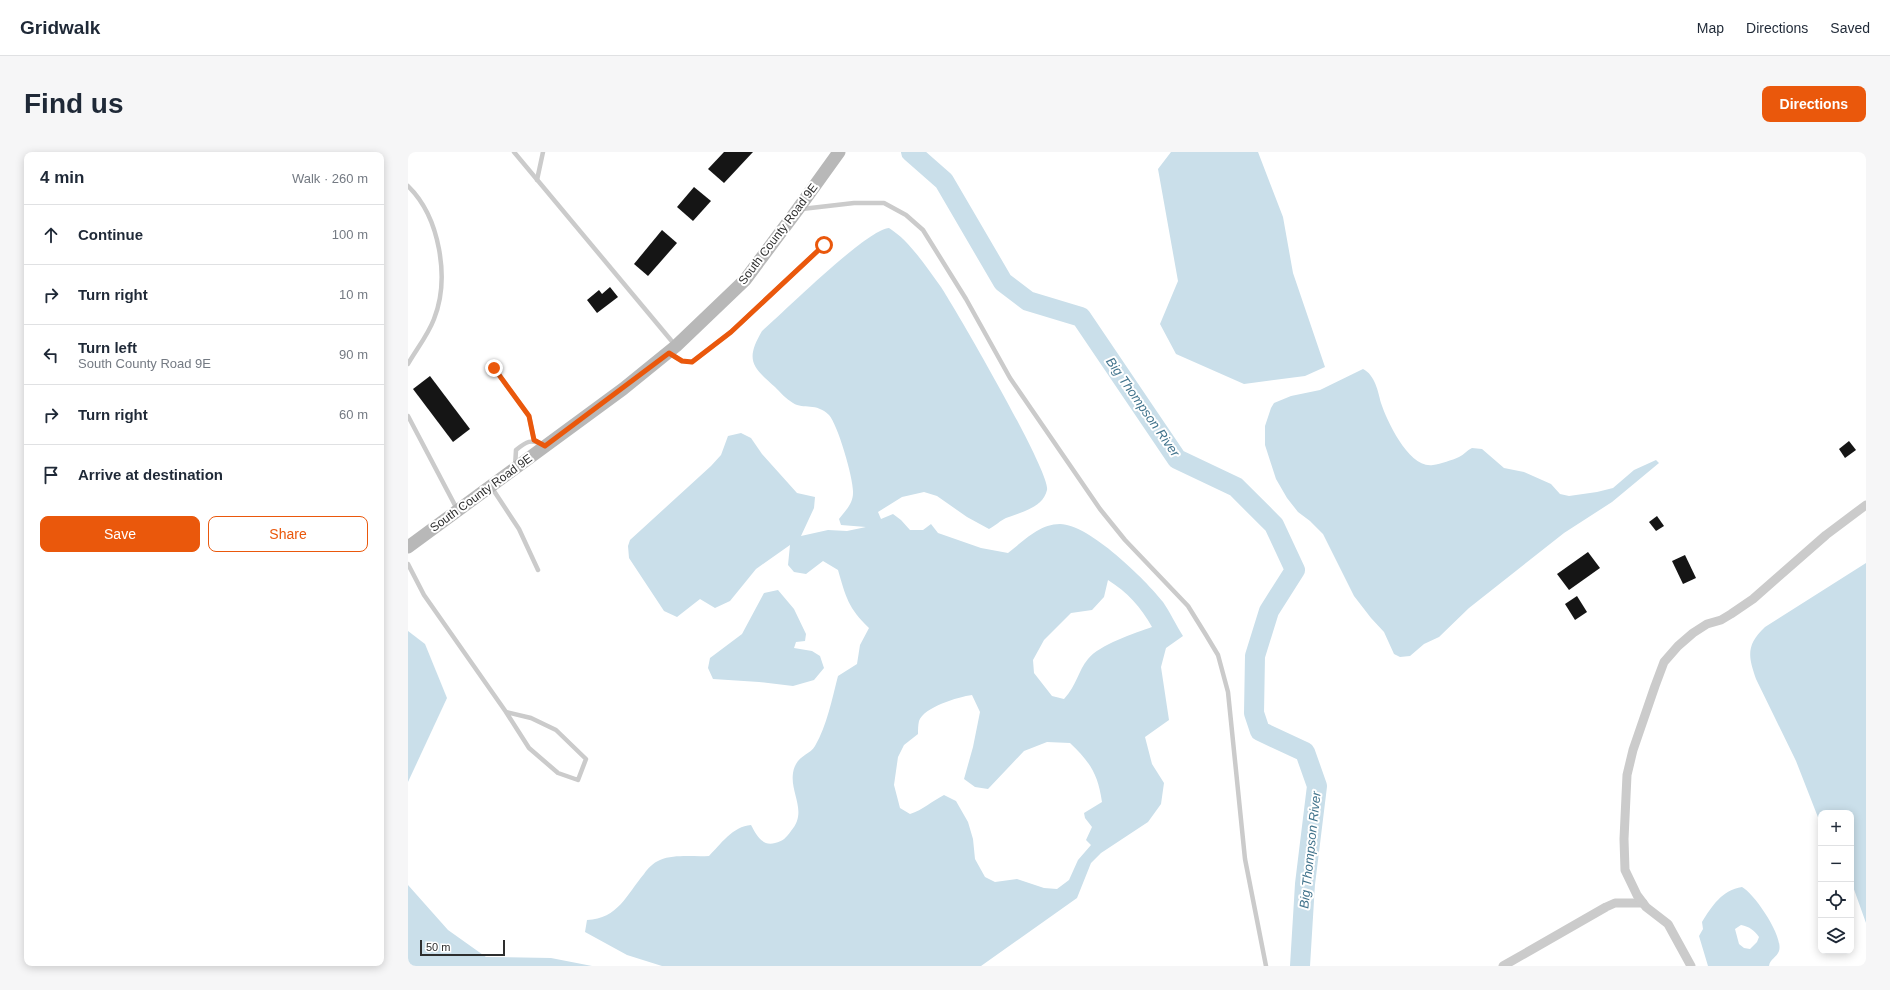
<!DOCTYPE html>
<meta charset="utf-8">
<style>
:root{--surface:#fff;--page:#f6f6f7;--text:#1f2937;--muted:#747a83;--line:#e0e1e3;--accent:#ea580c}
body{margin:0;font-family:Helvetica,sans-serif;background:var(--page);color:var(--text)}
.controls{position:absolute;right:12px;bottom:12px;display:grid;overflow:hidden;border-radius:8px;box-shadow:0 2px 10px #0003}
.controls button{width:36px;height:36px;display:grid;place-items:center;padding:0;border:0;border-bottom:1px solid var(--line);background:var(--surface);color:var(--text);font:20px sans-serif}
.scale{position:absolute;left:12px;bottom:10px;width:85px;box-sizing:border-box;padding-left:4px;border:2px solid #2e2e2e;border-top:0;font-size:11px;line-height:14px;white-space:nowrap;color:#2e2e2e;-webkit-text-stroke:3px #fff;paint-order:stroke}
.stop{position:absolute;width:12px;height:12px;margin:-9px;border:3px solid #ea580c;border-radius:50%;background:#fff}
.stop.end{background:#ea580c;border-color:#fff;box-shadow:0 1px 4px #0008}
.list{margin:0;padding:0;list-style:none}
h2{display:flex;justify-content:space-between;align-items:center;height:52px;margin:0;padding:0 16px;font-size:17px}
h2 small{font-size:13px;font-weight:400;color:var(--muted)}
.list li{display:grid;grid-template-columns:26px 1fr auto;gap:12px;align-items:center;box-sizing:border-box;height:60px;padding:0 16px;border-top:1px solid var(--line)}
.list b{display:block;font-size:15px;white-space:nowrap}
.list p{margin:0;font-size:13px;white-space:nowrap;color:var(--muted)}
.list em{font-size:13px;font-style:normal;color:var(--muted)}
.actions{display:flex;gap:8px;padding:12px 16px}
.actions a{flex:1;padding:9px 0;border:1px solid var(--accent);border-radius:8px;text-align:center;font-size:14px;color:var(--accent)}
.actions .main{background:var(--accent);color:#fff}
.icon{flex:none;width:22px;height:22px;fill:none;stroke:currentColor;stroke-width:2;stroke-linecap:round;stroke-linejoin:round}
.map{position:relative;flex:none;width:1458px;height:814px;overflow:hidden;border-radius:8px}
header{display:flex;align-items:center;gap:24px;box-sizing:border-box;height:56px;padding:0 20px;background:var(--surface);border-bottom:1px solid var(--line)}
header strong{font-size:19px}
nav{display:flex;gap:22px;margin-inline-start:auto;font-size:14px}
.intro{display:flex;align-items:center;justify-content:space-between;box-sizing:border-box;height:96px;padding:0 24px}
h1{margin:0;font-size:28px}
.button{padding:10px 18px;border-radius:8px;background:var(--accent);color:#fff;font-size:14px;font-weight:700}
main{display:flex;gap:24px;padding:0 24px}
aside{flex:1;background:var(--surface);border-radius:8px;box-shadow:0 2px 10px #0003}
.map>svg:first-child{display:block}
.water{fill:#cadfea;fill-rule:evenodd}
.lines{fill:none;stroke-linecap:round;stroke-linejoin:round}
.river{stroke:#cadfea;stroke-width:20}
.building{fill:#151515}
.lane{stroke:#cbcbcb;stroke-width:4.5}
.street{stroke:#cbcbcb;stroke-width:9}
.secondary{stroke:#b8b8b8;stroke-width:13}
.route{stroke:#ea580c;stroke-width:5}
.labels{text-anchor:middle;dominant-baseline:central;stroke-width:4;stroke-linejoin:round;paint-order:stroke}
.street-label{font-size:12px;fill:#2e2e2e;stroke:#fff}
.water-label{font-size:13px;font-style:italic;fill:#41738c;stroke:#fff}
</style>
<header>
<strong>Gridwalk</strong>
<nav><a>Map</a><a>Directions</a><a>Saved</a></nav>
</header>
<div class="intro"><h1>Find us</h1><a class="button">Directions</a></div>
<main>
<aside>
<h2>4 min<small>Walk · 260 m</small></h2>
<ul class="list">
<li><svg class="icon" aria-label="ahead" viewBox="0 0 24 24"><path d="M12 20V5M6 11l6-6 6 6"/></svg><div><b>Continue</b></div><em>100 m</em></li>
<li><svg class="icon" aria-label="right" viewBox="0 0 24 24"><path d="M7 20v-9h11M14 6l5 5-5 5"/></svg><div><b>Turn right</b></div><em>10 m</em></li>
<li><svg class="icon" aria-label="left" viewBox="0 0 24 24"><path d="M17 20v-9H6M10 6l-5 5 5 5"/></svg><div><b>Turn left</b><p>South County Road 9E</p></div><em>90 m</em></li>
<li><svg class="icon" aria-label="right" viewBox="0 0 24 24"><path d="M7 20v-9h11M14 6l5 5-5 5"/></svg><div><b>Turn right</b></div><em>60 m</em></li>
<li><svg class="icon" aria-label="arrive" viewBox="0 0 24 24"><path d="M6 21V4h12l-3 4 3 4H6"/></svg><div><b>Arrive at destination</b></div></li>
</ul>
<div class="actions"><a class="main">Save</a><a>Share</a></div>
</aside>
<div class="map">
<svg width="1458" height="814" viewBox="0 0 1458 814">
<rect width="100%" height="100%" fill="#fff"/>
<g class="water">
<polygon points="763,0 850,0 875,65 885,121 917,215 897,224 836,232 768,202 752,172 770,129 750,17"/>
<path d="M481,76c21,13 38,40 52,59 15,23 110,186 106,203 -4,18 -26,22 -41,28 -5,2 -11,8 -17,11l-22,-12 -30,-21 -13,-4 -22,5 -24,15 3,7 12,-5 8,6 9,10h13l8,-6 7,9 43,15 27,5c16,-12 31,-29 52,-29 29,0 86,56 103,78 7,10 13,23 20,34l-17,12 -5,19 8,53 -24,17 7,27 12,19 -3,21 -13,18 -47,31 -10,10 -14,35 -96,68h-319l-35,-11 -42,-23 2,-12c31,-1 40,-26 57,-46 4,-6 9,-11 16,-14 15,-6 33,-3 49,-4 11,-11 24,-30 42,-31 5,9 11,22 24,18 8,-2 11,-5 16,-12 17,-20 -1,-37 2,-58 3,-18 16,-17 22,-27 12,-21 17,-47 23,-70l19,-12 3,-19 9,-17c-21,-20 -23,-31 -31,-58l-15,-9 -17,13 -12,-2 -6,-7 2,-20 -34,24 -26,32 -15,7 -15,-9 -23,18 -13,-6 -35,-53 -1,-12 2,-6 81,-74 10,-11 7,-19 13,-3 10,5 11,16 35,39 18,4 -1,11 -13,28 27,-6 19,1 19,-4 -25,-2 -2,-6c6,-8 14,-15 14,-26 1,-13 -15,-68 -24,-78 -13,-13 -25,-5 -36,-12 -7,-4 -13,-11 -18,-16 -23,-20 -30,-27 -13,-56 23,-20 104,-101 127,-103zM700,428c19,12 33,27 44,47 -17,6 -53,18 -64,32 -10,12 -11,26 -24,40l-12,-3 -18,-23 -1,-13 11,-20 27,-27 21,-3 12,-13zM564,543l8,17 -7,35 -9,32 11,8 13,2 36,-38 23,-9 23,1c20,19 28,31 32,59l-18,11 1,5 7,9 -6,13 5,5 -13,15 -9,20 -12,9 -13,-1 -27,-9 -22,3 -10,-5 -10,-18 -2,-20 -5,-17 -12,-21 -12,-6c-12,6 -21,15 -34,19l-10,-6 -6,-23 4,-28 6,-12 14,-11c0,-4 0,-9 1,-13 5,-14 39,-24 53,-26z"/>
<path d="M955,217c12,6 15,22 18,34 6,18 28,66 52,62 8,-1 19,-5 26,-8 5,-2 8,-7 13,-9l10,1 22,19 20,4 27,12 9,10 9,2 28,-4 16,-4 21,-18 22,-10 3,3 -47,39 -48,31 -95,75 -30,29 -15,7 -14,12 -10,1 -6,-3 -10,-22 -13,-14 -17,-22 -31,-62 -13,-13 -12,-9 -11,-14 -11,-19 -11,-34v-19l6,-18 3,-5 17,-7 29,-6z"/>
<path d="M1458,411v360l-15,-42v-68h-30v12l-25,-64 -40,-82c-8,-23 -10,-34 9,-52z"/>
<polygon points="370,438 386,457 398,482 397,489 388,490 386,496 404,499 412,504 416,516 406,528 385,534 351,530 305,527 300,516 302,506 334,482 356,441"/>
<polygon points="0,479 17,492 39,546 0,630"/>
<polygon points="0,733 40,778 78,805 143,806 184,814 0,814"/>
<path d="M1334,735c12,6 42,50 37,64 -2,6 -9,8 -10,15h-61l-9,-30 4,-7 -1,-7c10,-16 20,-32 40,-35zM1333,773c9,2 13,5 18,12l-2,5 -7,7 -6,-1 -5,-4 -4,-15z"/>
</g>
<g class="lines">
<polyline class="river" points="503,0 536,29 595,130 620,149 673,165 769,307 828,335 866,373 887,418 861,459 847,504 846,561 852,579 897,600 909,634 897,732 892,814"/>
</g>
<g class="building">
<polygon points="316,0 345,0 316,31 300,17"/>
<polygon points="286,35 303,49 285,69 269,55"/>
<polygon points="254,78 269,91 240,124 226,112"/>
<polygon points="202,135 210,145 189,161 179,148 191,138 194,142"/>
<polygon points="22,224 62,277 45,290 5,237"/>
<polygon points="1441,289 1448,298 1437,306 1431,297"/>
<polygon points="1249,364 1256,374 1248,379 1241,370"/>
<polygon points="1180,400 1192,416 1161,438 1149,422"/>
<polygon points="1277,403 1288,426 1275,432 1264,409"/>
<polygon points="1169,444 1179,460 1167,468 1157,452"/>
</g>
<g class="lines">
<g class="lane">
<polyline points="106,0 267,193"/>
<polyline points="129,28 135,0"/>
<path d="M0,34c32,31 42,93 26,133 -6,16 -18,31 -26,45"/>
<polyline points="394,57 446,51 476,51 498,63 515,78 558,147 602,226 692,357 717,388 780,454 798,483 810,503 820,540 837,707 858,814"/>
<polyline points="261,201 274,209 284,210 323,180 416,93"/>
<polyline points="86,216 121,264 126,288"/>
<polyline points="0,264 49,357"/>
<path d="M107,315l1,-17c11,-9 14,-11 28,-5"/>
<polyline points="84,336 111,377 130,418"/>
<polyline points="0,412 16,443 98,560 121,596 150,621 170,628 178,607 148,578 123,566 98,560"/>
</g>
<g class="street">
<polyline points="1095,814 1198,755 1207,751 1235,751"/>
<polyline points="1283,814 1260,772 1238,755 1229,743 1217,718 1216,687 1219,623 1225,598 1247,534 1256,510 1270,494 1285,481 1299,472 1313,468 1323,462 1345,447 1418,383 1458,353"/>
</g>
<polyline class="secondary" points="0,395 215,237 268,194 337,128 390,57 431,0"/>
</g>
<g class="lines">
<polyline class="route" points="86,216 121,264 126,288 137,294 261,201 274,209 284,210 323,180 416,93"/>
</g>
<g class="labels">
<g class="street-label">
<text transform="translate(370 82) rotate(-53)">South County Road 9E</text>
<text transform="translate(73 341) rotate(-36)">South County Road 9E</text>
</g>
<g class="water-label">
<text transform="translate(735 255) rotate(55)">Big Thompson River</text>
<text transform="translate(902 698) rotate(-84)">Big Thompson River</text>
</g>
</g>
</svg>
<div class="controls">
<button>+</button>
<button>−</button>
<button><svg class="icon" aria-label="locate" viewBox="0 0 24 24"><circle cx="12" cy="12" r="6"/><path d="M12 2v4M12 18v4M2 12h4M18 12h4"/></svg></button>
<button><svg class="icon" aria-label="layers" viewBox="0 0 24 24"><path d="M12 4l9 5-9 5-9-5zM3 14l9 5 9-5"/></svg></button>
</div>
<div class="scale">50 m</div>
<div class="stop" style="left:416px;top:93px"></div>
<div class="stop end" style="left:86px;top:216px"></div>
</div>
</main>
